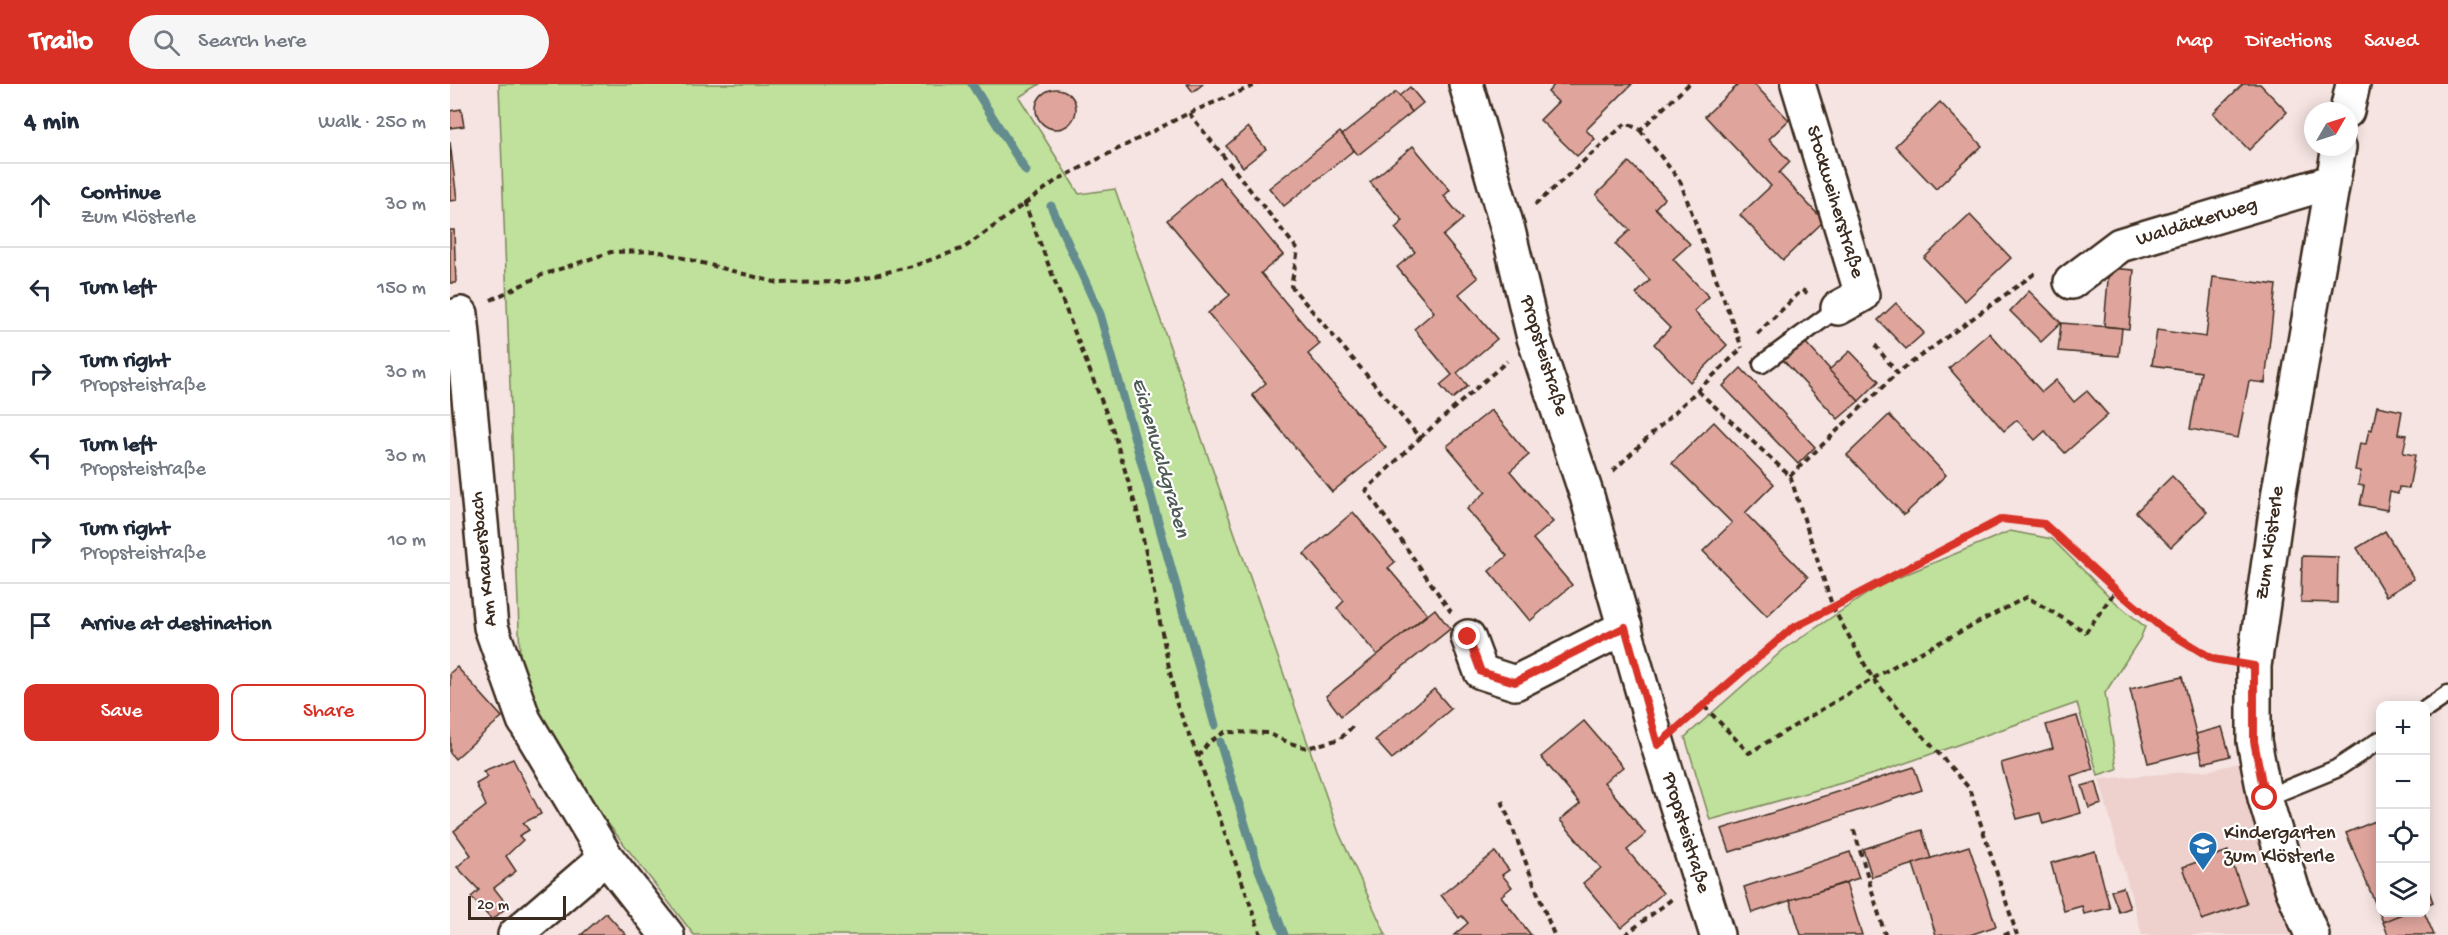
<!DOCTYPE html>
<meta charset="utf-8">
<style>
:root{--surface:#fff;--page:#f6f6f7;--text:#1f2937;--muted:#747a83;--line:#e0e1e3;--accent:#d93025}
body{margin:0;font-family:"Gochi Hand",sans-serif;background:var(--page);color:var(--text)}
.controls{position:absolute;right:18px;bottom:18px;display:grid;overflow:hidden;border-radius:12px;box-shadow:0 3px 15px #0003}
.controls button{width:54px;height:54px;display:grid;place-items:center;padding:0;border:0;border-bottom:2px solid var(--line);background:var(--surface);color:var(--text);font:30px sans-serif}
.compass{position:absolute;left:1854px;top:18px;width:54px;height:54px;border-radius:50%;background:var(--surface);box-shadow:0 3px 15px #0003;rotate:51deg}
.scale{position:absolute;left:18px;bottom:15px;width:98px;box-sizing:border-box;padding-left:6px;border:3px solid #3b2a1e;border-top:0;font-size:16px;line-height:21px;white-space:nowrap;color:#3b2a1e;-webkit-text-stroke:4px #fff;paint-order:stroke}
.stop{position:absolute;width:18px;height:18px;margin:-14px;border:4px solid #d93025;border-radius:50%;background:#fff}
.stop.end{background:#d93025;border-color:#fff;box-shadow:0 2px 6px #0008}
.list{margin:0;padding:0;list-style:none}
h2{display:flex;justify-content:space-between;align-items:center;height:78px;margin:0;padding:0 24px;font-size:26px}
h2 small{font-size:20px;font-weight:400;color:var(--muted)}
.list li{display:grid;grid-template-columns:39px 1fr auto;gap:18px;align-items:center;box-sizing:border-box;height:84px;padding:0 24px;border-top:2px solid var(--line)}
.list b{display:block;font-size:22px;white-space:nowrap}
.list p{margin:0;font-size:20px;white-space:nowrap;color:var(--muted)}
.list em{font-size:20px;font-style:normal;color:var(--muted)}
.actions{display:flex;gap:12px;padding:18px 24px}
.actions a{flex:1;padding:14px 0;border:2px solid var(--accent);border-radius:12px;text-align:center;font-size:21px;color:var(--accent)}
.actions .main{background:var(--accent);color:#fff}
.icon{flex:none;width:33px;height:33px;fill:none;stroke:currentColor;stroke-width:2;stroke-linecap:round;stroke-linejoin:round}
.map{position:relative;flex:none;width:1998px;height:851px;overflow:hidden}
header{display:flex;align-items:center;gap:36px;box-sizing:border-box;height:84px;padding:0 30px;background:var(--accent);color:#fff}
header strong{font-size:28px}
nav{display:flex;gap:33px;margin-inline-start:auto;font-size:21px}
.search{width:420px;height:54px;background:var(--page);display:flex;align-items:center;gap:15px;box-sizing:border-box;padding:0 21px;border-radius:33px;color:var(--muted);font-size:22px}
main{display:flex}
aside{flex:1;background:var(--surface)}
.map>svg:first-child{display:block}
.built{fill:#eed1cd}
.green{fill:#bfe19b;stroke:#7d865c;stroke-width:1.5}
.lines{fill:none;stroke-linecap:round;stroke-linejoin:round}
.stream{stroke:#638c8f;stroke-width:9}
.building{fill:#dfa59d;stroke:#3b2a1e;stroke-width:1.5}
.service-casing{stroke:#3b2a1e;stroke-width:21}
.minor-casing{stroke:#3b2a1e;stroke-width:38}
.path{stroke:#3b2a1e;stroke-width:4;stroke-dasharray:6 4.5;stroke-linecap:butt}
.service{stroke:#fff;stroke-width:16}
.minor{stroke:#fff;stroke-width:33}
.route{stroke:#d93025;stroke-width:8}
.labels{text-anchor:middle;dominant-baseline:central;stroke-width:4.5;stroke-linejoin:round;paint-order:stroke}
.street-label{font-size:20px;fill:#3b2a1e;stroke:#fff}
.poi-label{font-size:20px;fill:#3b2a1e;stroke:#fff;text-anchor:start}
.water-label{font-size:21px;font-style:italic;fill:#4f5b56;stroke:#fff}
</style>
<header>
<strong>Trailo</strong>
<div class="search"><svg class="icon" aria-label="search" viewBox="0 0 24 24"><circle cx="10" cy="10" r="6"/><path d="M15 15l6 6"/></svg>Search here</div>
<nav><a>Map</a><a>Directions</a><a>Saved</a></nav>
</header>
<main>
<aside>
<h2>4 min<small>Walk · 250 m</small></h2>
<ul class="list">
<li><svg class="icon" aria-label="ahead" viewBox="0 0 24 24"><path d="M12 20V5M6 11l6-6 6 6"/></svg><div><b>Continue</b><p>Zum Klösterle</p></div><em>30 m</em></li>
<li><svg class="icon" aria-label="left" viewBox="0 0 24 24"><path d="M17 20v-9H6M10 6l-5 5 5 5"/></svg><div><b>Turn left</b></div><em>150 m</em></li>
<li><svg class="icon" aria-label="right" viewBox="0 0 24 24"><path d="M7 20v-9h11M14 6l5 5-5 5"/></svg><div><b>Turn right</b><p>Propsteistraße</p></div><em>30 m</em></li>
<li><svg class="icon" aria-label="left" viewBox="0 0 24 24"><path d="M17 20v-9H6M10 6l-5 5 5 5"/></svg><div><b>Turn left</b><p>Propsteistraße</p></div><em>30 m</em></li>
<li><svg class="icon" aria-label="right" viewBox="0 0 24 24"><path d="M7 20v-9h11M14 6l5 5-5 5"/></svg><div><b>Turn right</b><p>Propsteistraße</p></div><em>10 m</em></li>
<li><svg class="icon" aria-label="arrive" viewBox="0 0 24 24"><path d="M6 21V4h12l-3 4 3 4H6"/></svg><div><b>Arrive at destination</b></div></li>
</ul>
<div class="actions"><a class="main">Save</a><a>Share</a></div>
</aside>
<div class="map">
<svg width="1998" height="851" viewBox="0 0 1998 851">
<rect width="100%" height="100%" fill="#f5e4e2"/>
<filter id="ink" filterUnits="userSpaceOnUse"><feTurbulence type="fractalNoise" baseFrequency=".0167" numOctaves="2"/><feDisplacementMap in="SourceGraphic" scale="12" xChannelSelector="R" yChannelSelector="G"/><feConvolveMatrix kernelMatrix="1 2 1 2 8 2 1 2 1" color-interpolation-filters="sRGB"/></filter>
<g filter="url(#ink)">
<polygon class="built" points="1800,676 1851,851 1692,851 1649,695 1761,686"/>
<g class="green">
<polygon points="49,0 590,0 569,13 629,110 665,105 889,749 936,851 244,851 72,628"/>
<polygon points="1560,447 1602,455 1663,516 1695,543 1690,555 1655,609 1667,685 1648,691 1627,619 1424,690 1260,736 1235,653 1333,566 1430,501"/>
</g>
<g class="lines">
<g class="stream">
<polyline points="522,0 576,87"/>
<polyline points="601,122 650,230 765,641"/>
<polyline points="770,658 808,783 834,851"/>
</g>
</g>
<g class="building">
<polygon points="737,0 753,0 743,8"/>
<polygon points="1105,0 1182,0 1136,46 1145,55 1127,72 1090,36 1108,18 1098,8"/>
<polygon points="1289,0 1304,0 1339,36 1319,55 1340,78 1329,89 1374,137 1333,176 1290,131 1321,102 1255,32"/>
<polygon points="1793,0 1810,0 1837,28 1799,66 1763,29"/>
<polygon points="960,3 973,19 962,28 949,12"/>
<circle cx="606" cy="25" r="20"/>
<polygon points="946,8 962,28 908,71 892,51"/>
<polygon points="1490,18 1532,62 1486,105 1445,62"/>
<polygon points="11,25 14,42 0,44 0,27"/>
<polygon points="798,43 816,65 793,83 776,62"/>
<polygon points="890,48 904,66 834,122 819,104"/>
<polygon points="0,58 7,116 0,117"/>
<polygon points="963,62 1000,106 994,112 1013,135 993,152 1028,194 1009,210 1047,255 1007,289 1018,302 1002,315 990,301 1002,291 964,245 984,228 947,183 965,168 945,144 953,137 920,98"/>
<polygon points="1179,78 1215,114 1205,124 1240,160 1223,175 1259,213 1244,227 1277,261 1240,298 1204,260 1220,244 1186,210 1200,196 1165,160 1180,146 1146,111"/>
<polygon points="769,93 833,171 811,189 870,260 858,270 936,364 882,408 802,311 816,299 758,229 780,211 717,136"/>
<polygon points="1520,131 1561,174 1515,217 1474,174"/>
<polygon points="0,146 4,146 6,199 0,199"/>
<polygon points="1659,184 1684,186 1679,245 1654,242"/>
<polygon points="1763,193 1826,201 1815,299 1799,297 1788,354 1740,345 1751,288 1702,281 1707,246 1756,253"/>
<polygon points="1579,207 1611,239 1591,258 1560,227"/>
<polygon points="1446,219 1474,249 1456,265 1428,236"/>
<polygon points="1611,239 1672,244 1669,272 1608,267"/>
<polygon points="1539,249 1592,308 1606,296 1624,318 1637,307 1658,331 1615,369 1595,347 1585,356 1567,336 1554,347 1499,284"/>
<polygon points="1354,257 1409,317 1388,335 1333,276"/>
<polygon points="1400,267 1429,297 1409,317 1379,286"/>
<polygon points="1291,284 1365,363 1348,380 1273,302"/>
<polygon points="1927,322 1952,327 1948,350 1957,351 1953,369 1965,371 1959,404 1949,403 1948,410 1940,408 1937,426 1910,421 1914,402 1908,401 1911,387 1905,386 1910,359 1916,360 1919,345 1922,346"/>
<polygon points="1041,326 1079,371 1060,387 1103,438 1083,455 1122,501 1080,537 1039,487 1057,472 1017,425 1036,408 997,362"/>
<polygon points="1439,331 1496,391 1454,431 1397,371"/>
<polygon points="1264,338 1324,400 1295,429 1358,493 1317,532 1253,467 1282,439 1222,379"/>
<polygon points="1722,392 1757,428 1721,463 1686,428"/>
<polygon points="903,428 945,478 938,484 977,530 928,572 887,524 894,517 854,470"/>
<polygon points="1935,447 1964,495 1936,512 1907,464"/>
<polygon points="1852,472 1888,473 1887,519 1851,518"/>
<polygon points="985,525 1000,545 891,632 876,612"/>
<polygon points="7,583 52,633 5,675 0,669 0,589"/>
<polygon points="1732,593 1750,666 1698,679 1680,605"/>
<polygon points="984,605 1001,625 942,675 925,656"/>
<polygon points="1627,632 1643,685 1621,692 1631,729 1593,740 1590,729 1567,735 1551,679 1603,664 1596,641"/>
<polygon points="1134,637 1173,683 1154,698 1196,750 1177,766 1213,809 1171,844 1133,799 1151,784 1110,736 1130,720 1091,673"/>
<polygon points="1772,643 1780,672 1753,679 1746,650"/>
<polygon points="63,675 91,730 73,739 79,746 69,752 73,756 56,772 66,787 44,804 58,822 42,836 21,813 29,806 7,783 21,771 4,747 36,722 26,700 38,693 33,687"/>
<polygon points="1464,683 1472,706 1280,768 1272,745"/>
<polygon points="1646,698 1652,720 1639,724 1632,702"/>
<polygon points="1930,735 1930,828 1957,828 1933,838 1896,749"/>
<polygon points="1472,746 1481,775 1422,793 1413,765"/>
<polygon points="1519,762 1546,842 1520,851 1486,851 1463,780"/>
<polygon points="1645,767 1660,824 1634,830 1632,822 1614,827 1601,779"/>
<polygon points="1778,767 1797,820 1752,836 1733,783"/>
<polygon points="1045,768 1059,786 1052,791 1062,803 1051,812 1081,851 1004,851 1018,839 1012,832 1009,834 991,811"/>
<polygon points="1400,768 1409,794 1302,829 1294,803"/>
<polygon points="1396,799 1412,851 1351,851 1340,816"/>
<polygon points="1976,799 1983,818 1976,821"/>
<polygon points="1673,803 1680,824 1669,828 1661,807"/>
<polygon points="1957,828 1974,828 1984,851 1938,851 1933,838"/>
<polygon points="156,829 176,851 131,851"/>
</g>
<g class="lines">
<g class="service-casing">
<g id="service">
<polyline points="1312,280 1388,224"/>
<polyline points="1976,625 1998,610"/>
<polyline points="1815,714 1886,685 1930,656"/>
</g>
</g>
<g class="minor-casing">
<g id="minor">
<polyline points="1016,0 1058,146 1084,254 1137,412 1208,661 1267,851"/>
<polyline points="1348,0 1412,211 1388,224"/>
<polyline points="1897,27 1903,0"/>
<polyline points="1621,198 1670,161 1881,98"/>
<polyline points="0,234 11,230 41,543 74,636 156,773 217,851"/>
<polyline points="1018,553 1031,588 1065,599 1175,543"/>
<polyline points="65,851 156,773"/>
<polyline points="1862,851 1842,804 1815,714 1804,657 1804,582 1829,407 1889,63"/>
</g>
</g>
<g class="path">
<polyline points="739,29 848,166 841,202 970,354 916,406 1001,528"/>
<polyline points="1190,46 1230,97 1292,264"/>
<polyline points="574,118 664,349 689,434 726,618 748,673 811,851"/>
<polyline points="1085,121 1176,39 1190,46 1239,0"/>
<polyline points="41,216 92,191 161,168 207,167 328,199 396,198 466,181 514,164 607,96 739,29 808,0"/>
<polyline points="1307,250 1352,206 1359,210"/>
<polyline points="1425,261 1447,289 1584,190 1589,191"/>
<polyline points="1248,307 1340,392 1383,524 1423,595 1519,704 1567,851"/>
<polyline points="970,354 1057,277"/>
<polyline points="1163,387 1290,266"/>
<polyline points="1340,392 1447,289"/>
<polyline points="1254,622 1299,669 1446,581 1577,513 1636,548 1666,506"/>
<polyline points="1236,637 1341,545 1552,435 1594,440 1666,506 1712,544 1763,575 1772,577"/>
<polyline points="748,673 759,658 775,648 817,649 840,659 857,664 890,655 905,640"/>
<polyline points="1052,717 1104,851"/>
<polyline points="1404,746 1435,851"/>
<polyline points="1175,851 1222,815"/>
<polyline points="1554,851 1565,847"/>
</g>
<use href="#service" class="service"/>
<use href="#minor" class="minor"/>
</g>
</g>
<g class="lines" filter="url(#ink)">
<polyline class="route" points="1018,553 1031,588 1065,598 1175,543 1208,661 1341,545 1552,435 1594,440 1666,506 1712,544 1763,575 1804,582 1804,657 1815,714"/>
</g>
<defs>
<g id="school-pin" transform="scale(1.5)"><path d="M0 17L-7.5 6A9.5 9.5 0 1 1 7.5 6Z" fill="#1f6fb2" stroke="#fff"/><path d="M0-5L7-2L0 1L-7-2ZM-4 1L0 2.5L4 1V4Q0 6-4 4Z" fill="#fff"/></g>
</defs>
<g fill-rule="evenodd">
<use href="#school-pin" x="1753" y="762"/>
</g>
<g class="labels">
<g class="street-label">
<text transform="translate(1384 118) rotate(73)">Stockweiherstraße</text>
<text transform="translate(1747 139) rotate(-17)">Waldäckerweg</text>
<text transform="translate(1093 272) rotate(73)">Propsteistraße</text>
<text transform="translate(1821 459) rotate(-82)">Zum Klösterle</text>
<text transform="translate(35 475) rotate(-96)">Am Knauersbach</text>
<text transform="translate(1235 749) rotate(73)">Propsteistraße</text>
</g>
<g class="poi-label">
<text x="1774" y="750">Kindergarten<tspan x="1774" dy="23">zum Klösterle</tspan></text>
</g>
<g class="water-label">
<text transform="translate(709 374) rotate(74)">Eichenwaldgraben</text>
</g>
</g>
</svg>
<div class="controls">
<button>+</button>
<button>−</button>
<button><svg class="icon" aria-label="locate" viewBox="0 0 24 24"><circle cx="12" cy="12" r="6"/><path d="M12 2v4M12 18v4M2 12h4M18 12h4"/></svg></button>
<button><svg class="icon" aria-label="layers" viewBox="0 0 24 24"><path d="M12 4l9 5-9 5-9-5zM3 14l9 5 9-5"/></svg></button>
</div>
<svg class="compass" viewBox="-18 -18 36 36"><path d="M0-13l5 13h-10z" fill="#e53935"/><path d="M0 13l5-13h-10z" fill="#747a83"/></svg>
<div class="scale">20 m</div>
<div class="stop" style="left:1815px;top:714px"></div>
<div class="stop end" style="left:1018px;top:553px"></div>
</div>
</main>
